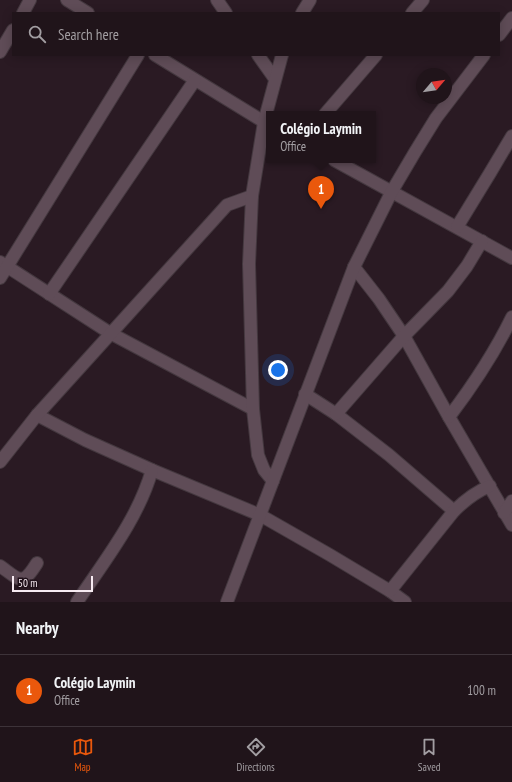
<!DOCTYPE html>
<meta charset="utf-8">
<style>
:root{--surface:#20141a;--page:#281d23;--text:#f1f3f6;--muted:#a29ea2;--line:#3d3339;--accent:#ea580c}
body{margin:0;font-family:"PT Sans Narrow",sans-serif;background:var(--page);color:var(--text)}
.compass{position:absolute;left:416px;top:68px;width:36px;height:36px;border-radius:50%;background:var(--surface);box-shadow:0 2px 10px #0003;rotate:61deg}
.scale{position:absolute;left:12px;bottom:10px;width:81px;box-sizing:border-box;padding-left:4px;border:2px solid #f7ebf2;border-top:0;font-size:11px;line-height:14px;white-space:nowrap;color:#f7ebf2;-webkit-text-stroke:3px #20111a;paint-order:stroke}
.you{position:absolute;left:278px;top:370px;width:14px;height:14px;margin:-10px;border:3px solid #fff;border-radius:50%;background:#1a73e8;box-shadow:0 0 0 6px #1a73e833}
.badge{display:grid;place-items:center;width:26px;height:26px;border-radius:50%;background:var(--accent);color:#fff;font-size:13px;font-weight:700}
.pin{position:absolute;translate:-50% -33px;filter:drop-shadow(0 1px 2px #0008)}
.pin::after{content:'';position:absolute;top:21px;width:14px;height:12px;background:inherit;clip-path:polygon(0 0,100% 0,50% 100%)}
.popup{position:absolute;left:266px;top:111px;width:110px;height:52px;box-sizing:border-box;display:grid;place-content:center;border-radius:0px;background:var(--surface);filter:drop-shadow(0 1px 3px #0005);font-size:13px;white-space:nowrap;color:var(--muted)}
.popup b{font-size:15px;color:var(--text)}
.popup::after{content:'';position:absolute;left:50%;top:100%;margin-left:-8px;border:8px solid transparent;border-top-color:var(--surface)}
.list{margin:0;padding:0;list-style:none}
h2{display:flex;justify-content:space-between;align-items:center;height:52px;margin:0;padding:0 16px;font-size:17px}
h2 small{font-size:13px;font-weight:400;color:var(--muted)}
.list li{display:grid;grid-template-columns:26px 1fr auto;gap:12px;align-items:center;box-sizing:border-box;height:72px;padding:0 16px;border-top:1px solid var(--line)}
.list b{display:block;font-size:15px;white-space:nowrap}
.list p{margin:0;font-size:13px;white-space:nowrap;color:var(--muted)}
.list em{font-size:13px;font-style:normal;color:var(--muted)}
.icon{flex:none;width:22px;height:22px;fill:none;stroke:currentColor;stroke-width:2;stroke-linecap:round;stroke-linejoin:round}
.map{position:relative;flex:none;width:512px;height:602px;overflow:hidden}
.search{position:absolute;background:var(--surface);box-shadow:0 2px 10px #0003;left:12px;right:12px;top:12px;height:44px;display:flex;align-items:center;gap:10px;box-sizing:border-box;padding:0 14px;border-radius:0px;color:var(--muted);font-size:15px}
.sheet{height:124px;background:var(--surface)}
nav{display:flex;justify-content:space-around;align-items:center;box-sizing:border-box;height:56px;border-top:1px solid var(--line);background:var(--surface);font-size:11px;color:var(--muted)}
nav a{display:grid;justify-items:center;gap:2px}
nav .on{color:var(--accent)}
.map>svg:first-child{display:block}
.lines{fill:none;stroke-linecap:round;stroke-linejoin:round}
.minor-casing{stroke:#44383f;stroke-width:14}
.minor{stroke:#5f4c57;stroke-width:12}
</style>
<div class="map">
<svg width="512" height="602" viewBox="0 0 512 602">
<rect width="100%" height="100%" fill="#2a1a23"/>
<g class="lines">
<g class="minor-casing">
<g id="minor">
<polyline points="67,0 88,13"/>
<polyline points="217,0 226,13"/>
<polyline points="23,13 30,0"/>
<polyline points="302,13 310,0"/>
<polyline points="412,13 423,0"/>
<polyline points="499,35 512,18"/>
<polyline points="0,52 13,30"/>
<polyline points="155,55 269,125"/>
<polyline points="258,55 275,79"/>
<polyline points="325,114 376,55"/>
<polyline points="334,160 512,258"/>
<polyline points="457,227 490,173 512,136"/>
<polyline points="0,262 110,333 253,409"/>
<polyline points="354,267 379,299 404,336 449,417 512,525"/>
<polyline points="0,278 138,55"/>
<polyline points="49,294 195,80"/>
<polyline points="305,394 336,414 389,455 454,511"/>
<polyline points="336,414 404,336 448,291 467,266 482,241"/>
<polyline points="37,415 85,440 152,470 260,515 330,555 390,591 405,602"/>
<path d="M449,417c25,-33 45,-63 63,-100"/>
<polyline points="0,462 37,415 227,205 252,196"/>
<polyline points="273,481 264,470 258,455 253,409 249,264 252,196 264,122 282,55"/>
<polyline points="504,513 512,501"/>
<path d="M0,566c20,14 22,21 37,-3"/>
<path d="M390,591l64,-80c11,-11 21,-19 36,-25"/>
<path d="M77,602c28,-42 61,-83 75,-132"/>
<polyline points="227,602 354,267 392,191 415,152 436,118 484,55"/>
</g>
</g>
<use href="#minor" class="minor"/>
</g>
</svg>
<svg class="compass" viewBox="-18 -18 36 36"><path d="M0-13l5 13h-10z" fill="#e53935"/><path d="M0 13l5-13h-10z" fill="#a29ea2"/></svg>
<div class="scale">50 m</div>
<div class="you"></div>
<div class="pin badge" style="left:321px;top:209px">1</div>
<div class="popup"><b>Colégio Laymin</b>Office</div>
<div class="search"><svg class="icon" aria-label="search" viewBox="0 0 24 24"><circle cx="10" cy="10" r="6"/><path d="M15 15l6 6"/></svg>Search here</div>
</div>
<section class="sheet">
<h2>Nearby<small></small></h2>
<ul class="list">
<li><span class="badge">1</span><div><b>Colégio Laymin</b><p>Office</p></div><em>100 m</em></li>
</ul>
</section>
<nav>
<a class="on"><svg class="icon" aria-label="map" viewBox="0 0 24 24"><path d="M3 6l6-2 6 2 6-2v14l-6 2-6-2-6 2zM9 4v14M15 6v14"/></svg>Map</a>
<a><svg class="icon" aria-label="directions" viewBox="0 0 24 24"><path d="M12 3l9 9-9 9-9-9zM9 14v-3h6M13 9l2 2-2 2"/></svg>Directions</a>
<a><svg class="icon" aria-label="saved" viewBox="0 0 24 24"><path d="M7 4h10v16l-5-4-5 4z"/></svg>Saved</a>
</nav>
